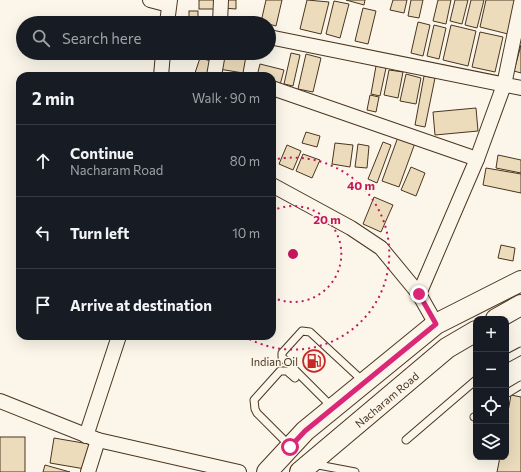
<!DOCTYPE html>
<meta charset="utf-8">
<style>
:root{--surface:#171b24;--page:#20242c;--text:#f1f3f6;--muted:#9ea1a6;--line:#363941}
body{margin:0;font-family:Commissioner,sans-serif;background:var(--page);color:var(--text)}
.controls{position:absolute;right:12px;bottom:12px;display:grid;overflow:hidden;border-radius:8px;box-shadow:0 4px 16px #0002}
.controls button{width:36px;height:36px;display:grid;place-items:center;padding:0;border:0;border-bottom:1px solid var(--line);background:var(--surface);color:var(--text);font:20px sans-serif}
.stop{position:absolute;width:12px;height:12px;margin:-9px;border:3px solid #db2777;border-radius:50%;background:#fff}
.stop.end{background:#db2777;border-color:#fff;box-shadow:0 1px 4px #0008}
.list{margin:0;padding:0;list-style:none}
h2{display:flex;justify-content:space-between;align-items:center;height:52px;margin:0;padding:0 16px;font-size:17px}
h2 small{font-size:13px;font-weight:400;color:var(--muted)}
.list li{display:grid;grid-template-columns:26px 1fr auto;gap:12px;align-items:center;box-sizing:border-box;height:72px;padding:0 16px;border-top:1px solid var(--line)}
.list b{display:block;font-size:15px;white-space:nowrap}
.list p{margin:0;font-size:13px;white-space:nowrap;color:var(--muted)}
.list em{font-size:13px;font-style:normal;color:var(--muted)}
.icon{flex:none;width:22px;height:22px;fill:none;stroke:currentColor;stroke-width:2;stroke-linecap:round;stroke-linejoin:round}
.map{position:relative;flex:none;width:521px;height:472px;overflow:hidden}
.search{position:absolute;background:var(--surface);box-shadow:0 4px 16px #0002;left:16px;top:16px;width:260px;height:44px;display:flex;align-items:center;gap:10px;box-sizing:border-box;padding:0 14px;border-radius:22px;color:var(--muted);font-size:15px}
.panel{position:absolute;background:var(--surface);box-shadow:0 4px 16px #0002;left:16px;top:72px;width:260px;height:268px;border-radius:12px}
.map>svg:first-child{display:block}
.building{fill:#ecdcbc;stroke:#4a3520}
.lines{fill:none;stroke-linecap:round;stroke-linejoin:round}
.service-casing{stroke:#4a3520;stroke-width:9}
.minor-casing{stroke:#4a3520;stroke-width:16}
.secondary-casing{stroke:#4a3520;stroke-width:22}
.service{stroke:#fbf6e9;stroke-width:7}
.minor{stroke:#fbf6e9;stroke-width:14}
.secondary{stroke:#fbf6e9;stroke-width:20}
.route{stroke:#db2777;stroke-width:5}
.ring{fill:none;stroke:#c2185b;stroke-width:2;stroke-dasharray:2 4}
.labels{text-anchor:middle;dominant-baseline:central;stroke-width:3;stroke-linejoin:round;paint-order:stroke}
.poi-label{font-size:11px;fill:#4a3520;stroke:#fbf6e9;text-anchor:end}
.street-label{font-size:11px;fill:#4a3520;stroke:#fbf6e9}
.centre{fill:#c2185b;stroke:#fbf6e9;stroke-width:2}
.ring-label{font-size:12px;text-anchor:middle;font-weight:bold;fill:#c2185b;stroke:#fbf6e9;stroke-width:3;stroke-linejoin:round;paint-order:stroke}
</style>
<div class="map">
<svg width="521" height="472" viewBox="0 0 521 472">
<rect width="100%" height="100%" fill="#fbf6e9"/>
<g class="building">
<rect x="199" y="0" width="19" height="9"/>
<polygon points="224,0 236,0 236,9 223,8"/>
<polygon points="266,0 282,0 276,26 261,22"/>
<polygon points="307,0 329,2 321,34 300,29"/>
<polygon points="346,0 365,0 364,5"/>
<polygon points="393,0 407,0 404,13 390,10"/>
<polygon points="411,0 423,0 419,18 408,16"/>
<polygon points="438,0 451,0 446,24 433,21"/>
<polygon points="455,0 468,0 462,24 450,21"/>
<polygon points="471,0 484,0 477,28 465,25"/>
<polygon points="486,0 516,0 508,34 480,27"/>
<polygon points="334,1 349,4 340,38 326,34"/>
<polygon points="363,8 376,11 368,44 355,41"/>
<rect x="189" y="11" width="9" height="12"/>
<polygon points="418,22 430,25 423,56 411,53"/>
<polygon points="434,25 446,28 439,59 427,56"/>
<polygon points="451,25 476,31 468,66 443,60"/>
<polygon points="480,32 503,37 495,72 472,67"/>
<polygon points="521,45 521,73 514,71"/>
<polygon points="222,53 246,56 243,73 219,69"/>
<polygon points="291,53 300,55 293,86 284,84"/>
<polygon points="306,54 321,58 313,92 298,89"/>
<polygon points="200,58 211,61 207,76 194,76"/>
<polygon points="260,64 284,70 280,85 272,82 272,76 257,76"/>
<polygon points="376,66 386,68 380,96 371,94"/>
<polygon points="389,70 403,72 398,98 384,95"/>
<polygon points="222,72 236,76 221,76"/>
<polygon points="406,74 421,78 416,104 400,101"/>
<polygon points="424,76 435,78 425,127 415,125"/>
<polygon points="370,95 379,97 376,112 367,110"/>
<polygon points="476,108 478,131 435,135 433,112"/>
<polygon points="306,132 320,136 317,147 302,143"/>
<polygon points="398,137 415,143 399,187 382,181"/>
<polygon points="383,142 391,145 377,183 368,179"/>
<polygon points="335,143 353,145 350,167 332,164"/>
<polygon points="358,144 369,146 367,168 355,167"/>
<polygon points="287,145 301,151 293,170 279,164"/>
<polygon points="303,154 320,160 312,178 296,171"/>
<polygon points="498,155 521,160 521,173 496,168"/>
<polygon points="411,167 425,173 416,196 401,190"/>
<polygon points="486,168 521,174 521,193 483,185"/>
<polygon points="374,197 393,205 381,232 363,224"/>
<polygon points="501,245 515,248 513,261 498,258"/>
<polygon points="511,395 521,397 521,472 497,472 500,457 506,457 506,423"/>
<rect x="0" y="437" width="25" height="35"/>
<polygon points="54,438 89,444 85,469 50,463"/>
<polygon points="45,465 70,472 43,472"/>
</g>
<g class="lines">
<g class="service-casing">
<g id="service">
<polyline points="506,359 521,351"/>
<polyline points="506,394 521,385"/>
<polyline points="332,407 282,357 282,353 302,331 310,332 363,381"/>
<polyline points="474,417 476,416"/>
<polyline points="406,440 476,380"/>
<polyline points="289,445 257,413 255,409 254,400 280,371 287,371 295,378"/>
<polyline points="313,464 355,472"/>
</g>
</g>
<g class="minor-casing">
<g id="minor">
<polyline points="150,0 169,5"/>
<polyline points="167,23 170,0"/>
<polyline points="220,23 221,0"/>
<polyline points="269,37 521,88"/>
<polyline points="161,76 163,53"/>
<polyline points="214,76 218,53"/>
<polyline points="272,88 477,159"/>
<polyline points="272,185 351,228 381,248 419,294 436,324"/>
<polyline points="419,294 477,159 504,85 521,3"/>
<polyline points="0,401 98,440 239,472"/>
<polyline points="86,436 119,336"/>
<polyline points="88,472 98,440"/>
</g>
</g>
<g class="secondary-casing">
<g id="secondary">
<polyline points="496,319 521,305"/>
<polyline points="267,472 305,431 436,324 521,281"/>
<path id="s1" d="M300,472l147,-124 29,-17"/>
</g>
</g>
<use href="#service" class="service"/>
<use href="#minor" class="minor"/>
<use href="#secondary" class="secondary"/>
</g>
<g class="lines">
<polyline class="route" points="290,447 305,431 436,324 419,294"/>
</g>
<g class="ring">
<path d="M272 211A48 48 0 1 1 272 297"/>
<path d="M272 160A96 96 0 1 1 244 336"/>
</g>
<defs>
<g id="fuel-ring" transform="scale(1.15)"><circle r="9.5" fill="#fbf6e9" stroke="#c62828" stroke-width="1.5"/><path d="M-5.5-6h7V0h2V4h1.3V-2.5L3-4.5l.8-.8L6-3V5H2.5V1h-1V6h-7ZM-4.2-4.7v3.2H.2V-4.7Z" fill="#c62828"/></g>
</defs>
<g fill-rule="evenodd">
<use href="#fuel-ring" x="314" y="361"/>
</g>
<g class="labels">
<g class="poi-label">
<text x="298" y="361">Indian Oil</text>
</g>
<g class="street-label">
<text stroke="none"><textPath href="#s1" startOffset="113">Nacharam Road</textPath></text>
</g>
</g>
<circle cx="293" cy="254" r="6" class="centre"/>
<g class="ring-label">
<text x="361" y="190">40 m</text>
<text x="327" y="224">20 m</text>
</g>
</svg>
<div class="controls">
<button>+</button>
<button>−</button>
<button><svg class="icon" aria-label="locate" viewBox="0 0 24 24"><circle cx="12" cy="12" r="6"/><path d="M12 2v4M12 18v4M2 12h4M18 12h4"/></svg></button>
<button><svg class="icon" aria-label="layers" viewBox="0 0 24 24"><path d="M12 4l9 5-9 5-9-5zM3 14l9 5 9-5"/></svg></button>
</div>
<div class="stop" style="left:290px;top:447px"></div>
<div class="stop end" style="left:419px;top:294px"></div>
<div class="search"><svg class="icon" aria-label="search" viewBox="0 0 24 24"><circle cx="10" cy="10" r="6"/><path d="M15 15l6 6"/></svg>Search here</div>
<section class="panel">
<h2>2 min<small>Walk · 90 m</small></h2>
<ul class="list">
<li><svg class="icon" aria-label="ahead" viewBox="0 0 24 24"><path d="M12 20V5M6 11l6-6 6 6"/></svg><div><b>Continue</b><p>Nacharam Road</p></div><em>80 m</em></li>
<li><svg class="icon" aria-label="left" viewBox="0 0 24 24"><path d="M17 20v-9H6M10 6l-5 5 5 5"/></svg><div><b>Turn left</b></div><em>10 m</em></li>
<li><svg class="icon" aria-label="arrive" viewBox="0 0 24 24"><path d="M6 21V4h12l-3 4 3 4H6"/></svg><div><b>Arrive at destination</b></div></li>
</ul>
</section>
</div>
